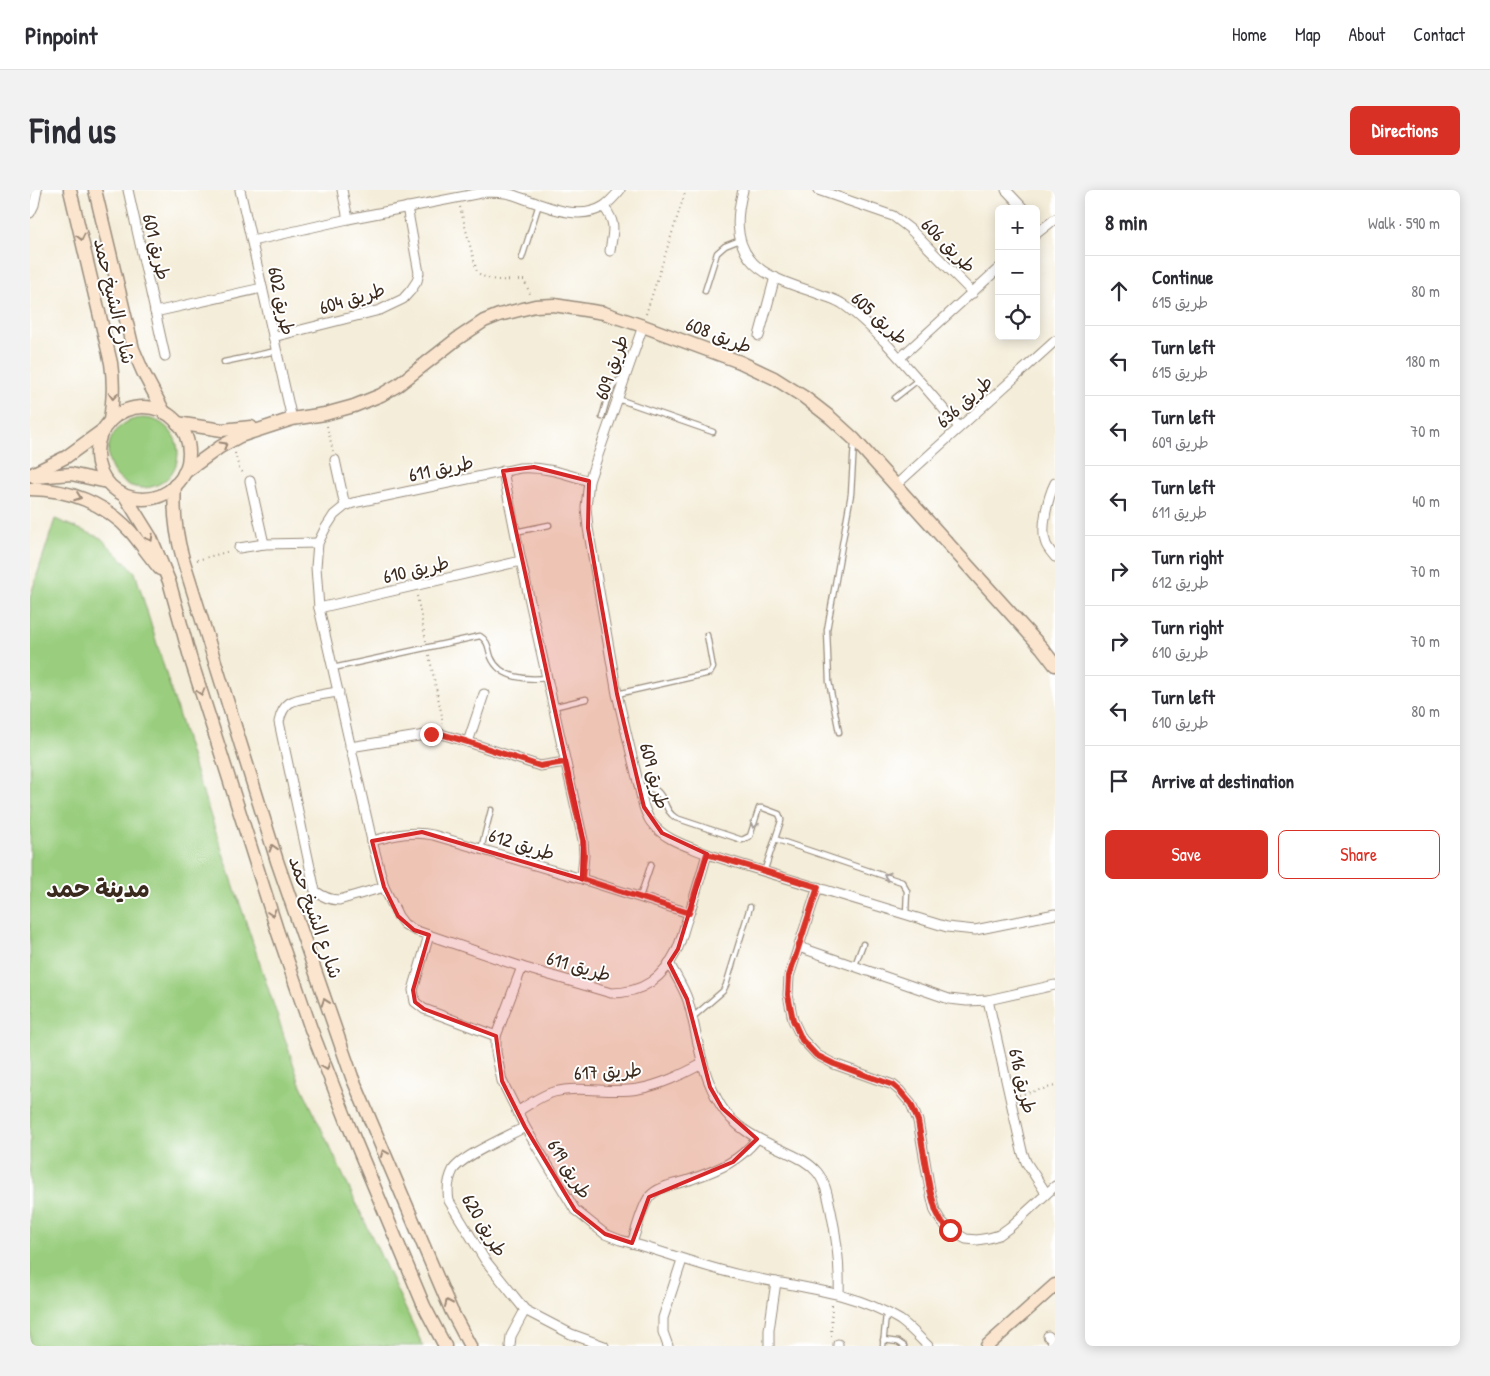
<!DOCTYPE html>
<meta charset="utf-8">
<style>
:root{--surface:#fff;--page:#f2f2f3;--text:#2b2b33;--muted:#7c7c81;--line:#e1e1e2;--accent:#d93025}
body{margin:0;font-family:"Patrick Hand","Playpen Sans Arabic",sans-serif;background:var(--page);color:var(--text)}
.controls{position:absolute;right:15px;top:15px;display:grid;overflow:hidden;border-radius:8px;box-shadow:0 2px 12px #0003}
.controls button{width:45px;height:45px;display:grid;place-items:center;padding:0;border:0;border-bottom:1px solid var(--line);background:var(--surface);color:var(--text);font:25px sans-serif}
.stop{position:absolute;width:15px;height:15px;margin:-11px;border:4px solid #d93025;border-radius:50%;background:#fff}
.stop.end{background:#d93025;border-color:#fff;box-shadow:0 1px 5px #0008}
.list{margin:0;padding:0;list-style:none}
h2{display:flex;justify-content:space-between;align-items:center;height:65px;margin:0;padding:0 20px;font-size:21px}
h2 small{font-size:16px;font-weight:400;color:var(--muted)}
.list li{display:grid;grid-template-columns:32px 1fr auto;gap:15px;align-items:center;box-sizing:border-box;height:70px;padding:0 20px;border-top:1px solid var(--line)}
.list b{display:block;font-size:19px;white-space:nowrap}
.list p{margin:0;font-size:16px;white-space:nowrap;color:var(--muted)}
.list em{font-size:16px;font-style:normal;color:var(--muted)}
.actions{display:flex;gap:10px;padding:15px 20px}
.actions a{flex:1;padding:11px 0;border:1px solid var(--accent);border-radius:8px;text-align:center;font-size:18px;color:var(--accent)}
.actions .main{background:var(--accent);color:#fff}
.icon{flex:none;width:28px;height:28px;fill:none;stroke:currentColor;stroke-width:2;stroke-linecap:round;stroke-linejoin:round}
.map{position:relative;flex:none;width:1025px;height:1156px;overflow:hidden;border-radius:8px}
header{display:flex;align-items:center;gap:30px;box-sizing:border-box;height:70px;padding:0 25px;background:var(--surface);border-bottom:1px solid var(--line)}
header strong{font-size:24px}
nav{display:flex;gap:28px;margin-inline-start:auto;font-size:18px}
.intro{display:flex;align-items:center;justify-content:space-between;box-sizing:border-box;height:120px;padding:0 30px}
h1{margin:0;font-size:35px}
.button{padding:12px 22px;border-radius:8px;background:var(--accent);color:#fff;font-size:18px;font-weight:700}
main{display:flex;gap:30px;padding:0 30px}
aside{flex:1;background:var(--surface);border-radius:8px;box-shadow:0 2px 12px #0003}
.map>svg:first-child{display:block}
.green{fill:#9ace7e;stroke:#6a7c4e}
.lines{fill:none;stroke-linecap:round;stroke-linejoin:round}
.lane-casing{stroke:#988c7c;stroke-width:7}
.street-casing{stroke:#988c7c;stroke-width:11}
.secondary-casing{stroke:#988c7c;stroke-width:15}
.path{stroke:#988c7c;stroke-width:2;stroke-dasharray:1 4;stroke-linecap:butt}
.lane{stroke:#fff;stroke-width:4.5}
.street{stroke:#fff;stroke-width:9}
.secondary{stroke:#fbe5cf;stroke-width:12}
.oneway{stroke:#9b8876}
.oneway2{stroke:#a79f9a}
.route{stroke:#d93025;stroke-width:6}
.marked{fill:#d62828;fill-opacity:0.2;stroke:#d62828;stroke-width:4;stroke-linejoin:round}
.labels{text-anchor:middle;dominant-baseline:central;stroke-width:4;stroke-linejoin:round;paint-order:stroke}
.street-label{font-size:19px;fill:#3b2a1e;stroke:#fff}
.district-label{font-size:24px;font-weight:bold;fill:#3b2a1e;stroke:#fff}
</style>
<header>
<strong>Pinpoint</strong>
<nav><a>Home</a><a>Map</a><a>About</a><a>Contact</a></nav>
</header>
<div class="intro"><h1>Find us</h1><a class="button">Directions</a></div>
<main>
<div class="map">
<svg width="1025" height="1156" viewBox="0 0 1025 1156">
<rect width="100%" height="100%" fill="#fff"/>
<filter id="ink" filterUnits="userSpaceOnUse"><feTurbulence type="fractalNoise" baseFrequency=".02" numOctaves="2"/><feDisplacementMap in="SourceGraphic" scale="10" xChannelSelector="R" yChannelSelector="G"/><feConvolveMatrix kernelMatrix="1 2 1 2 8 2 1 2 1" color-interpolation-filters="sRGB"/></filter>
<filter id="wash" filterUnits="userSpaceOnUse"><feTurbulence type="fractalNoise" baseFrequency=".0096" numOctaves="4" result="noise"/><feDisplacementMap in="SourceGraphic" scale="20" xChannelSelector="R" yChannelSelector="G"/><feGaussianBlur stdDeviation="1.12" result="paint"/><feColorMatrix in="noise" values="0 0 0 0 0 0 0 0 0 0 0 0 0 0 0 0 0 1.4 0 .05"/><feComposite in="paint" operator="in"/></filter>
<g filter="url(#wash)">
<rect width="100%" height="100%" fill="#f4edd9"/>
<g class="green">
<circle cx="113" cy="263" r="35"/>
<polygon points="25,329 71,348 105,382 166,582 269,891 393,1156 0,1156 0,407"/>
</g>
</g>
<g filter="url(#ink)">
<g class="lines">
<g class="lane-casing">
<g id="lane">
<polyline points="492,68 509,14"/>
<polyline points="675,101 687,63 695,56 710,50"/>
<polyline points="194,172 246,161"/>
<polyline points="865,208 888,190"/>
<polyline points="588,209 683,242"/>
<path d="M572,227c5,-16 6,-32 22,-40"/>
<polyline points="485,342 519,335"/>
<path d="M303,478l147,-32c9,5 8,13 11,21 9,22 36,23 56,21"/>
<polyline points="587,504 680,483 683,478 677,445"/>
<polyline points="523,517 556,509"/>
<polyline points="809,542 799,492 797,440 821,304 824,253"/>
<path d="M610,596c5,2 12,2 17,5 9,7 7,20 19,27l66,22 8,-4 9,-28h4l16,6 2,5v2l-17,51"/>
<polyline points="745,649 872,692 877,701 876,724"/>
<polyline points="451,659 461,620"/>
<polyline points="610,707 621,674"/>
<polyline points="825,775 833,754"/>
<polyline points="663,827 693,801 696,795 720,717"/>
<polyline points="853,1150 868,1152 874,1156"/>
<polyline points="853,1156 856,1124"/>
</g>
</g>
<g class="street-casing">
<g id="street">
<polyline points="98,0 135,166"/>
<polyline points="210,0 262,229"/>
<polyline points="312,0 318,29"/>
<path d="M713,0c-6,23 -9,49 7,69 15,20 51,28 74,37 6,2 12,4 17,7 17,11 29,24 43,38 26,28 50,57 75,86"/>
<polyline points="788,0 863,26 880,39 943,103"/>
<polyline points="976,0 994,19"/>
<path d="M574,17c13,17 9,23 6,44"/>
<polyline points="0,23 4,15 7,0"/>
<polyline points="1006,44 1025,29"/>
<path d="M222,51l96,-22 138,-27c8,0 16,0 24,2 28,8 66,30 94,12 6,-4 11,-10 16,-16"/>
<polyline points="125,122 232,98"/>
<path d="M613,136l-54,155 -3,26 2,21 29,166 27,113c2,5 4,11 7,15 13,18 37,24 56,32l240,73 28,3 80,-16"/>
<polyline points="729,146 745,87"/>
<polyline points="243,147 350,120 373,109 381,100 387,91 389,83 377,17"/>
<polyline points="870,168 969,78"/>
<polyline points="305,270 315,316"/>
<polyline points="473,281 491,371 553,650 554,665 552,689"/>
<polyline points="220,291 234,354 288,353"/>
<path d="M559,291c-23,-7 -45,-15 -69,-13l-167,35 -8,3 -11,9 -9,14 -7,14 -2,24 3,41 53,233 12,46 14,29 6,8 10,6 108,37 89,26c32,0 52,-15 66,-43 5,-11 7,-23 11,-33 7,-21 13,-42 19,-63"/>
<path d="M1025,293c-7,14 -15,46 -9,61 2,5 6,9 9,13"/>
<polyline points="866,295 1025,151"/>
<polyline points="209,358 234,354"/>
<polyline points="289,418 491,371"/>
<path d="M309,502c-10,1 -19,3 -29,5 -18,3 -27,5 -31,25l36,169c8,6 15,9 24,9l45,-13"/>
<polyline points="438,552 454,504"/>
<polyline points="320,557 401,544 411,544 438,552 510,576 535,572"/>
<path d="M342,651c20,-5 40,-11 61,-6l149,44 107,34"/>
<polyline points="788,697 759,786 758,805 763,830 772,849 787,865 804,874 863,895 870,901 881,914 888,931 900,1000 905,1021 911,1031 920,1040 936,1049 947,1050 959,1048 969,1045 980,1037 1025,996"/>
<polyline points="399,745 383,800 385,812 394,819 466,846"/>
<polyline points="769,757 919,809 937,811 958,810 1025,795"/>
<path d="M639,773c6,12 15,25 19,38 11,38 11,69 33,105 13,21 35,32 57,42 14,7 29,12 39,24 9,11 11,26 14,39 6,28 9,55 8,83"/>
<path d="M492,777l-26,69v16l6,29 23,46 50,83 30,24 15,6c40,10 79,26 120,35 54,12 111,15 160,45 10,7 19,17 28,26"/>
<polyline points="958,810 992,961 996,972 1016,1003"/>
<path d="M487,922c11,-7 24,-17 37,-20 28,-7 56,2 84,-3 23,-4 43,-14 64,-25"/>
<path d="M495,937c-17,9 -63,29 -72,43 -5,10 -6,20 -4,31l36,59 40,50 46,24 33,12"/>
<path d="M602,1053c4,-11 10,-38 18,-47 10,-11 29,-12 42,-17 28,-10 46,-17 65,-40"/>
<polyline points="1018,1146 1025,1153"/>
<polyline points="808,1154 808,1156"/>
<polyline points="480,1156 481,1146 495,1120"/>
<polyline points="638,1156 633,1142 633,1128 652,1070"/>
<polyline points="739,1156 739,1140 746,1092"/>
</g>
</g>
<g class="secondary-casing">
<g id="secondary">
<path d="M40,0l41,173c3,21 2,36 -1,57"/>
<polyline points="65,0 103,159 113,182 134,222"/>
<circle cx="113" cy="263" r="46"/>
<polyline points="147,233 192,240 221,237"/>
<polyline points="154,283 190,257 210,246 262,229 295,224 324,216 351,205 368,195 427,149 454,131 469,125 505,116 524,115 574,123 613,136 710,172 744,188 774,207 801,228 824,249 1012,458 1025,475"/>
<polyline points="0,285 36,267 73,240"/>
<polyline points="5,287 41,284 77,292"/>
<path d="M145,295c-2,26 1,50 8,74l94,302 75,216 99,233 19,36"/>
<path d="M0,299c38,0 75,14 101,43 10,12 19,25 29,37"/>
<polyline points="95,306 121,348 139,391 160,467 187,551 247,740 281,839 318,934 394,1116 415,1156"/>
<polyline points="957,1156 1025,1095"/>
</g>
</g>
<g class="path">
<path d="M430,17l17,65c12,11 32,8 47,8l7,16"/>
<polyline points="616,124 656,0"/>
<polyline points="297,236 303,261"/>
<polyline points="205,263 209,278 214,284"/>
<polyline points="167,370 200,361"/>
<polyline points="387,406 396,451"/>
<polyline points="399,465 412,526 412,534"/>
<polyline points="989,905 1025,896"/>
<polyline points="801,1146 802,1113"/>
</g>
<use href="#lane" class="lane"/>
<use href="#street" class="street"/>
<use href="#secondary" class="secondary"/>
</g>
<defs><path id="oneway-chevron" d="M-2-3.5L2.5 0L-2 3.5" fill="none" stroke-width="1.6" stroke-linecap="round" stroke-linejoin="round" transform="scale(1.25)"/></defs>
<g class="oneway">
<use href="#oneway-chevron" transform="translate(51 47) rotate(77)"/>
<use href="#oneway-chevron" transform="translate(83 206) rotate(94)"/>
<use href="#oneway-chevron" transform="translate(194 255) rotate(-31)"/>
<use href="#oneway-chevron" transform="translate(48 307) rotate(20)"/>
<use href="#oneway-chevron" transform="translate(120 348) rotate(61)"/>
<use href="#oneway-chevron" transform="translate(171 502) rotate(73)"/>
<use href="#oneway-chevron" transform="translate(243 658) rotate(-107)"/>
<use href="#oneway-chevron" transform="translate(242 723) rotate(72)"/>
<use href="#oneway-chevron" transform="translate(295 812) rotate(-109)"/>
<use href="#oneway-chevron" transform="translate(296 877) rotate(69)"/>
<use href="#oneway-chevron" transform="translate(354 963) rotate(-113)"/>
<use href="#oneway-chevron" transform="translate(418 1113) rotate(-114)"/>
</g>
<g class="oneway2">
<use href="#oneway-chevron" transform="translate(724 635) rotate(106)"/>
<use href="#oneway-chevron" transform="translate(857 686) rotate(-162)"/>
</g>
</g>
<g class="lines" filter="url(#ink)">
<polyline class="route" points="401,544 411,544 438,552 510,576 535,572 553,650 554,665 552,689 659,723 677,664 788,697 759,786 758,805 763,830 772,850 786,865 804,874 863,895 870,901 881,914 888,931 900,1000 906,1021 911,1031 920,1040"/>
</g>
<path class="marked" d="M504,277l55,14 -1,47 29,166 27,113 18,26 45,21 -29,95 -9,14 18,36 23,88 12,21 35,31 -24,23 -84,35 -17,46 -27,-9 -30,-24 -50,-83 -23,-46 -6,-45 -72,-27 -9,-7 -2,-12 16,-55 -15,-5 -16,-14 -14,-29 -12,-46 50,-9 160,47 1,-39 -80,-369z"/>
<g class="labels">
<g class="street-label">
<text transform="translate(919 55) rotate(45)">طريق 606</text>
<text transform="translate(127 57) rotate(77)">طريق 601</text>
<text transform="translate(322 108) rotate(-17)">طريق 604</text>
<text transform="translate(85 111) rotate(77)">شارع الشيخ حمد</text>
<text transform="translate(252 111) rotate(78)">طريق 602</text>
<text transform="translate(850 128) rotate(42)">طريق 605</text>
<text transform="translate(689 145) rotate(21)">طريق 608</text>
<text transform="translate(581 177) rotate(-71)">طريق 609</text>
<text transform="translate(934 211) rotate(-42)">طريق 636</text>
<text transform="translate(411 278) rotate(-12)">طريق 611</text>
<text transform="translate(386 379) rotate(-13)">طريق 610</text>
<text transform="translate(625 586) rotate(75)">طريق 609</text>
<text transform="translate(492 654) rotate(17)">طريق 612</text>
<text transform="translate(286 727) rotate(71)">شارع الشيخ حمد</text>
<text transform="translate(549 776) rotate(16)">طريق 611</text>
<text transform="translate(578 881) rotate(-3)">طريق 617</text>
<text transform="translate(993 891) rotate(77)">طريق 616</text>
<text transform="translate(540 979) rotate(58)">طريق 619</text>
<text transform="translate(455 1035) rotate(59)">طريق 620</text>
</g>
<g class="district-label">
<text x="68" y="698">مدينة حمد</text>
</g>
</g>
</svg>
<div class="controls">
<button>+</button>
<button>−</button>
<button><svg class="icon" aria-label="locate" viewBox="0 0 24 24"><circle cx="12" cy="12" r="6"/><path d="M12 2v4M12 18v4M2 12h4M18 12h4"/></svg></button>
</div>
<div class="stop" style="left:920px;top:1040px"></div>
<div class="stop end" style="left:401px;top:544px"></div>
</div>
<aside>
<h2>8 min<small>Walk · 590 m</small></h2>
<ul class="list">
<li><svg class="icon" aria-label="ahead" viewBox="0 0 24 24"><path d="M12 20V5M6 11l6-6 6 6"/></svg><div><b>Continue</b><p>طريق 615</p></div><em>80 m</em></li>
<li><svg class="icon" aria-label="left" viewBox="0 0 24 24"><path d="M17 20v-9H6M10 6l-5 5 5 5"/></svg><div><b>Turn left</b><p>طريق 615</p></div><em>180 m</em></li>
<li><svg class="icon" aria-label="left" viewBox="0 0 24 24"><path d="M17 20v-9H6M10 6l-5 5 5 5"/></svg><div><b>Turn left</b><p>طريق 609</p></div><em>70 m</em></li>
<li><svg class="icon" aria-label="left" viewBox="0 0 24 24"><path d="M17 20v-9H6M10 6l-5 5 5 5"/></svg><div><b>Turn left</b><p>طريق 611</p></div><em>40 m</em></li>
<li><svg class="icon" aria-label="right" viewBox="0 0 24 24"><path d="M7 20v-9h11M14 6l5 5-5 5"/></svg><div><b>Turn right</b><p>طريق 612</p></div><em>70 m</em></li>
<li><svg class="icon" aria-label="right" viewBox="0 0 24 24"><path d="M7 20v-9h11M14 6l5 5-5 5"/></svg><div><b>Turn right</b><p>طريق 610</p></div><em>70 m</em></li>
<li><svg class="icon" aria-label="left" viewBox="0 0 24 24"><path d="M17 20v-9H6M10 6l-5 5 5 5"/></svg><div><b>Turn left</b><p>طريق 610</p></div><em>80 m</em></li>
<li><svg class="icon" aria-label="arrive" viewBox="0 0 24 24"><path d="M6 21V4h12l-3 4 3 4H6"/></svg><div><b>Arrive at destination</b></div></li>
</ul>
<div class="actions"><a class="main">Save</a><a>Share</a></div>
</aside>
</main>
